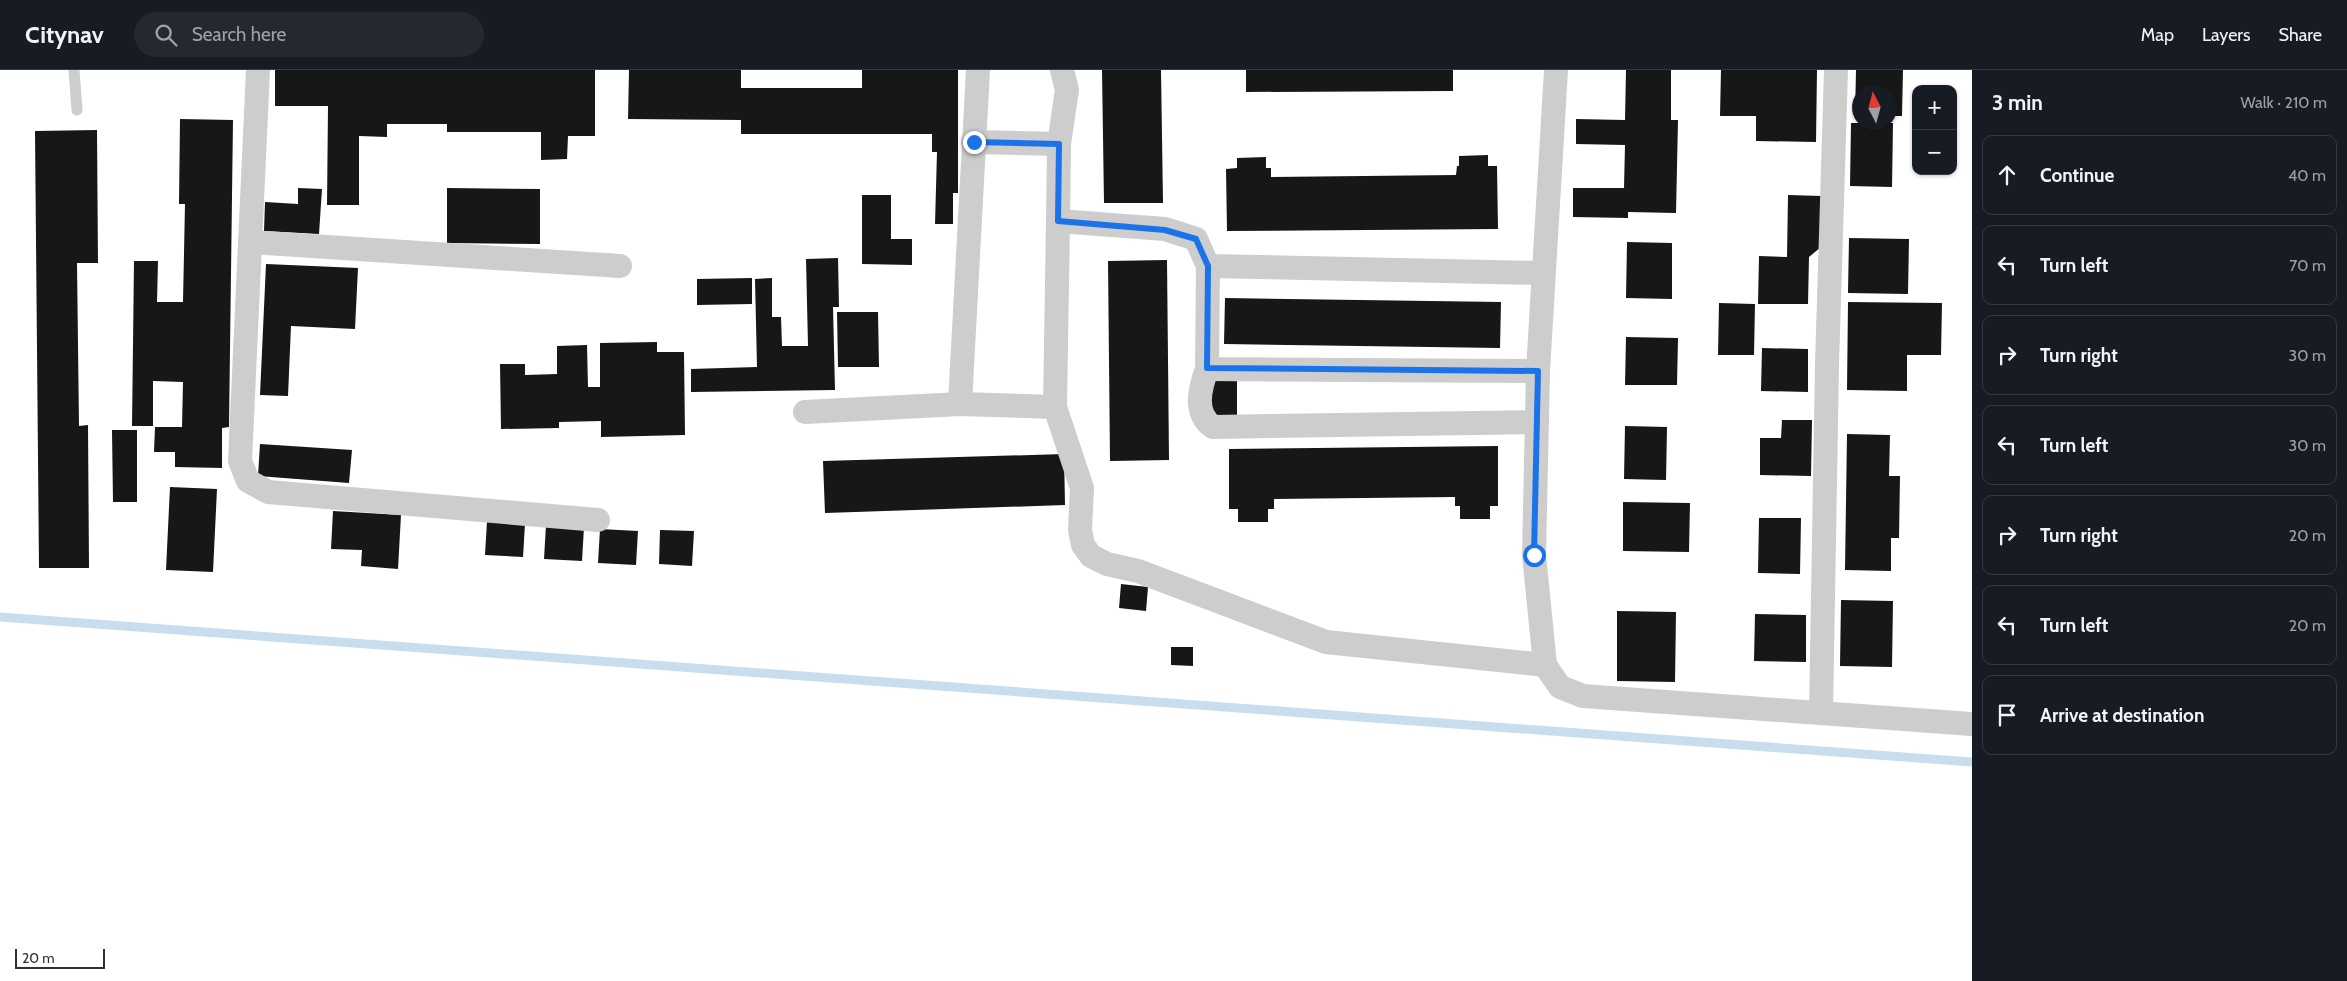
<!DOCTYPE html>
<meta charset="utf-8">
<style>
:root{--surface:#171b24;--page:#242831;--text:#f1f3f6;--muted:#9ea1a6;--line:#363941}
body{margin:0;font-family:Cabin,sans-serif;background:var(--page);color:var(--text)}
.controls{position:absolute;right:15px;top:15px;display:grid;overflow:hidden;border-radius:10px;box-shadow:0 1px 4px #0004}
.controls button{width:45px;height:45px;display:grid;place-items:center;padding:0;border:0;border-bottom:1px solid var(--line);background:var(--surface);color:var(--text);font:25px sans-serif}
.compass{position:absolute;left:1852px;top:15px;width:45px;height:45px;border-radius:50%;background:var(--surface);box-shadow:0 1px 4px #0004;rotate:354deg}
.scale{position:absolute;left:15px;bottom:12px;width:90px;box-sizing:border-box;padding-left:5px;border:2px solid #303030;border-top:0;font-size:14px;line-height:18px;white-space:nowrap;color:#303030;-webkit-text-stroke:4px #fff;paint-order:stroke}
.stop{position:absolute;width:15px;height:15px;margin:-11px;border:4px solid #1a73e8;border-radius:50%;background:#fff}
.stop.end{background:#1a73e8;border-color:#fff;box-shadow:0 1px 5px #0008}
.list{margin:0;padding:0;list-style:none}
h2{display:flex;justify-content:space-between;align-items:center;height:65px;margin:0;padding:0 20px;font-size:21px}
h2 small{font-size:16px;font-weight:400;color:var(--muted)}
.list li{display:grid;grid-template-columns:32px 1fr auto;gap:15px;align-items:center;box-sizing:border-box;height:80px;margin:0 10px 10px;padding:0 10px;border:1px solid var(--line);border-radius:10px}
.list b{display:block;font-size:19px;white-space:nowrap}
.list em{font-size:16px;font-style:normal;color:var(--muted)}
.icon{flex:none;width:28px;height:28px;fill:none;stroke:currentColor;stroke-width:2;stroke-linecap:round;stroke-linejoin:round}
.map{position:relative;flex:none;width:1972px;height:911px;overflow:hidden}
header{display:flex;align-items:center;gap:30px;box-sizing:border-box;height:70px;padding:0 25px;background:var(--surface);border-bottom:1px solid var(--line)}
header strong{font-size:24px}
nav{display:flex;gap:28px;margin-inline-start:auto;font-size:18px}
.search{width:350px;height:45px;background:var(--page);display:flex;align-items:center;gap:12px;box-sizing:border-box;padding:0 18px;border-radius:28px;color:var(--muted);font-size:19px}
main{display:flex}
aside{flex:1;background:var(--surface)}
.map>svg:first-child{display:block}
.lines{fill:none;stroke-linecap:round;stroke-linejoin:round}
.stream{stroke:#c8deef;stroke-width:9}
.building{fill:#171717}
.service{stroke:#cdcdcd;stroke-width:11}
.minor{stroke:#cdcdcd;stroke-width:24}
.route{stroke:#1a73e8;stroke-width:6}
</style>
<header>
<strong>Citynav</strong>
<div class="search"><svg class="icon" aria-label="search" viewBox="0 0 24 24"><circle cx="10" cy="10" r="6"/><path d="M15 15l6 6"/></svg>Search here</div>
<nav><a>Map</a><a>Layers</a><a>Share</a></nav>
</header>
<main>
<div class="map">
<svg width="1972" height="911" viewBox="0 0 1972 911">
<rect width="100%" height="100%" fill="#fff"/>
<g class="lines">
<polyline class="stream" points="0,547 1972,692"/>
</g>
<g class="building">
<polygon points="275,0 595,0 595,66 568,66 567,89 541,90 541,62 447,62 447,54 387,54 387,67 359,66 359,135 327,135 328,36 275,36"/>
<polygon points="629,0 741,0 741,18 862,18 862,0 958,0 958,123 953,123 953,154 935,154 937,82 932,82 932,64 741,64 741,50 628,49"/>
<polygon points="1102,0 1161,0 1163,133 1104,133"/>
<polygon points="1246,0 1453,0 1453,21 1246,22"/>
<polygon points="1626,0 1671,0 1671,50 1678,50 1676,143 1628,142 1628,148 1573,147 1573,118 1624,118 1625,75 1576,74 1576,49 1625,50"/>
<polygon points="1721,0 1817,0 1816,72 1756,71 1756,46 1720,46"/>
<polygon points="1856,0 1903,0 1902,46 1890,46 1890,22 1860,22 1860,46 1855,46"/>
<polygon points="180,49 233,50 229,357 222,358 222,398 175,397 175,382 154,382 155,357 182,357 183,312 153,311 153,356 132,356 134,191 158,191 157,232 183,232 185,134 179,134"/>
<polygon points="1851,53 1893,53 1892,117 1850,116"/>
<polygon points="97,60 98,193 77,193 79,356 88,355 89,498 39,498 35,61"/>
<polygon points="1488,85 1488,96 1497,96 1498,159 1227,161 1226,99 1237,98 1237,88 1266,87 1266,98 1271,98 1271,107 1456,105 1457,96 1459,96 1459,86"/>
<polygon points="298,118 322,119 319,164 264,161 265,132 298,134"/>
<polygon points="447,118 540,119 540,174 447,173"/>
<polygon points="862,125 891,125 891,169 912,169 912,195 862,194"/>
<polygon points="1788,125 1822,126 1821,177 1809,187 1808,234 1758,234 1759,186 1787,187"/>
<polygon points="1849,168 1909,169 1908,224 1848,223"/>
<polygon points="1627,172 1672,173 1672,229 1626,228"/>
<polygon points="838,188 839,237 833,237 835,320 691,322 691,299 757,297 755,209 772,208 772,247 781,247 782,276 808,276 806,189"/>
<polygon points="1167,190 1169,390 1110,391 1108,191"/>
<polygon points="266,194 358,198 355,259 291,256 288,326 260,325"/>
<polygon points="752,208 752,234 697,235 697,209"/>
<polygon points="1225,228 1501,232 1500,278 1224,274"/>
<polygon points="1848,232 1942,233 1941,285 1907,285 1907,321 1847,320"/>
<polygon points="1719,233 1755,234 1754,285 1718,285"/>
<polygon points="837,242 878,242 879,297 838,297"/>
<polygon points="1626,267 1678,268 1677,315 1625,315"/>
<polygon points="657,272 657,282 684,282 685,365 601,367 601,351 559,352 559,358 501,359 500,294 525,294 525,305 557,304 557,276 587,275 588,317 600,317 600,273"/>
<polygon points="1762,278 1808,279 1808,322 1761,321"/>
<polygon points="1210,309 1237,309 1237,346 1209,346"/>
<polygon points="1782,350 1812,350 1811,406 1760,405 1760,368 1781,368"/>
<polygon points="1625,356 1667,357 1666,410 1624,409"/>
<polygon points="112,360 137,360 137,432 113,432"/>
<polygon points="1847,364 1890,365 1889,406 1900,406 1899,468 1891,468 1891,501 1845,500"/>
<polygon points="260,374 352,380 349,413 258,406"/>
<polygon points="1498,376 1498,436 1490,436 1490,449 1460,449 1460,436 1455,436 1455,427 1274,429 1274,439 1268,439 1268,452 1238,452 1238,439 1229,439 1229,379"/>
<polygon points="1064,384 1065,435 825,443 823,391"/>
<polygon points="170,417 217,419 213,502 166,500"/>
<polygon points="1623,432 1690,433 1689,482 1623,481"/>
<polygon points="333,441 401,445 398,499 361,496 362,480 331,479"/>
<polygon points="1759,448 1801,448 1800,504 1758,503"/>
<polygon points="487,451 525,454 523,487 485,485"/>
<polygon points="546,455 584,457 582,491 544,489"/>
<polygon points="600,459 638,461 636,495 598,493"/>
<polygon points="660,460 694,461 692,496 659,494"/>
<polygon points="1121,514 1148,517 1146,541 1119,538"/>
<polygon points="1841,530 1893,531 1892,597 1840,596"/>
<polygon points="1617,541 1676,542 1675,612 1617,611"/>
<polygon points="1755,544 1806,545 1806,592 1754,591"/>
<polygon points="1171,577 1193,577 1193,596 1171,595"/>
</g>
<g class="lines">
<polyline class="service" points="74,0 77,40"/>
<g class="minor">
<polyline points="258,0 240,391 248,411 268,422 598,450"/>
<polyline points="1062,0 1067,20 1059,74 1058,151 1165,159 1196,169 1208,196 1543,203"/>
<polyline points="973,72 1059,74"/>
<polyline points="250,172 620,196"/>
<polyline points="1208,196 1207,299 1538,301"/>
<path d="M1207,299c-7,19 -14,44 6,58l324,-5"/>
<polyline points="960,334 978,0"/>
<polyline points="1055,337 1082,418 1080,460 1083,475 1091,486 1107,494 1138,501 1326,572 1545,595 1534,485 1538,301 1556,0"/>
<polyline points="805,342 960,334 1055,337 1058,151"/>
<polyline points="1545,595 1560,617 1583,626 1972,654"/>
<polyline points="1821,643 1827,295 1836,0"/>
</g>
</g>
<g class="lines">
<polyline class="route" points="974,72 1059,74 1058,151 1165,160 1196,169 1208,196 1207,298 1538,301 1534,485"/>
</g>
</svg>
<div class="controls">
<button>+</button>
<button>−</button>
</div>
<svg class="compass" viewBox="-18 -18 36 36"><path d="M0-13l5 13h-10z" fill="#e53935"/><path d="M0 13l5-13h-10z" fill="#9ea1a6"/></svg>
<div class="scale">20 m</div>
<div class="stop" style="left:1534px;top:485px"></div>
<div class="stop end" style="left:974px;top:72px"></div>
</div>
<aside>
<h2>3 min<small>Walk · 210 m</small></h2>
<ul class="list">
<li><svg class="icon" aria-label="ahead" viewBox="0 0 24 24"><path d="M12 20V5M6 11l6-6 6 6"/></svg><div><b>Continue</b></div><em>40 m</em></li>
<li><svg class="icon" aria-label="left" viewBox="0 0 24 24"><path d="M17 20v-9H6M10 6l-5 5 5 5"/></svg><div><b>Turn left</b></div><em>70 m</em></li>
<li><svg class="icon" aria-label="right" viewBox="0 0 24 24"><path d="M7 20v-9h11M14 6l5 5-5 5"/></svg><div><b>Turn right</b></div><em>30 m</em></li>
<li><svg class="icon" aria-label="left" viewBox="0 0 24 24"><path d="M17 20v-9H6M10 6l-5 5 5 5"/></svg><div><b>Turn left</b></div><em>30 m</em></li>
<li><svg class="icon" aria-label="right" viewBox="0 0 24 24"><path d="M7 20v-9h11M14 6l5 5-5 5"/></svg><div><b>Turn right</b></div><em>20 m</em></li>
<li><svg class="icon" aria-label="left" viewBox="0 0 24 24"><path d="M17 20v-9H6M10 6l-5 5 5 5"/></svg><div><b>Turn left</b></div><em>20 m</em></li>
<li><svg class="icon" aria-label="arrive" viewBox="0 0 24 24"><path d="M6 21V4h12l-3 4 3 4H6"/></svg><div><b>Arrive at destination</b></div></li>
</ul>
</aside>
</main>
